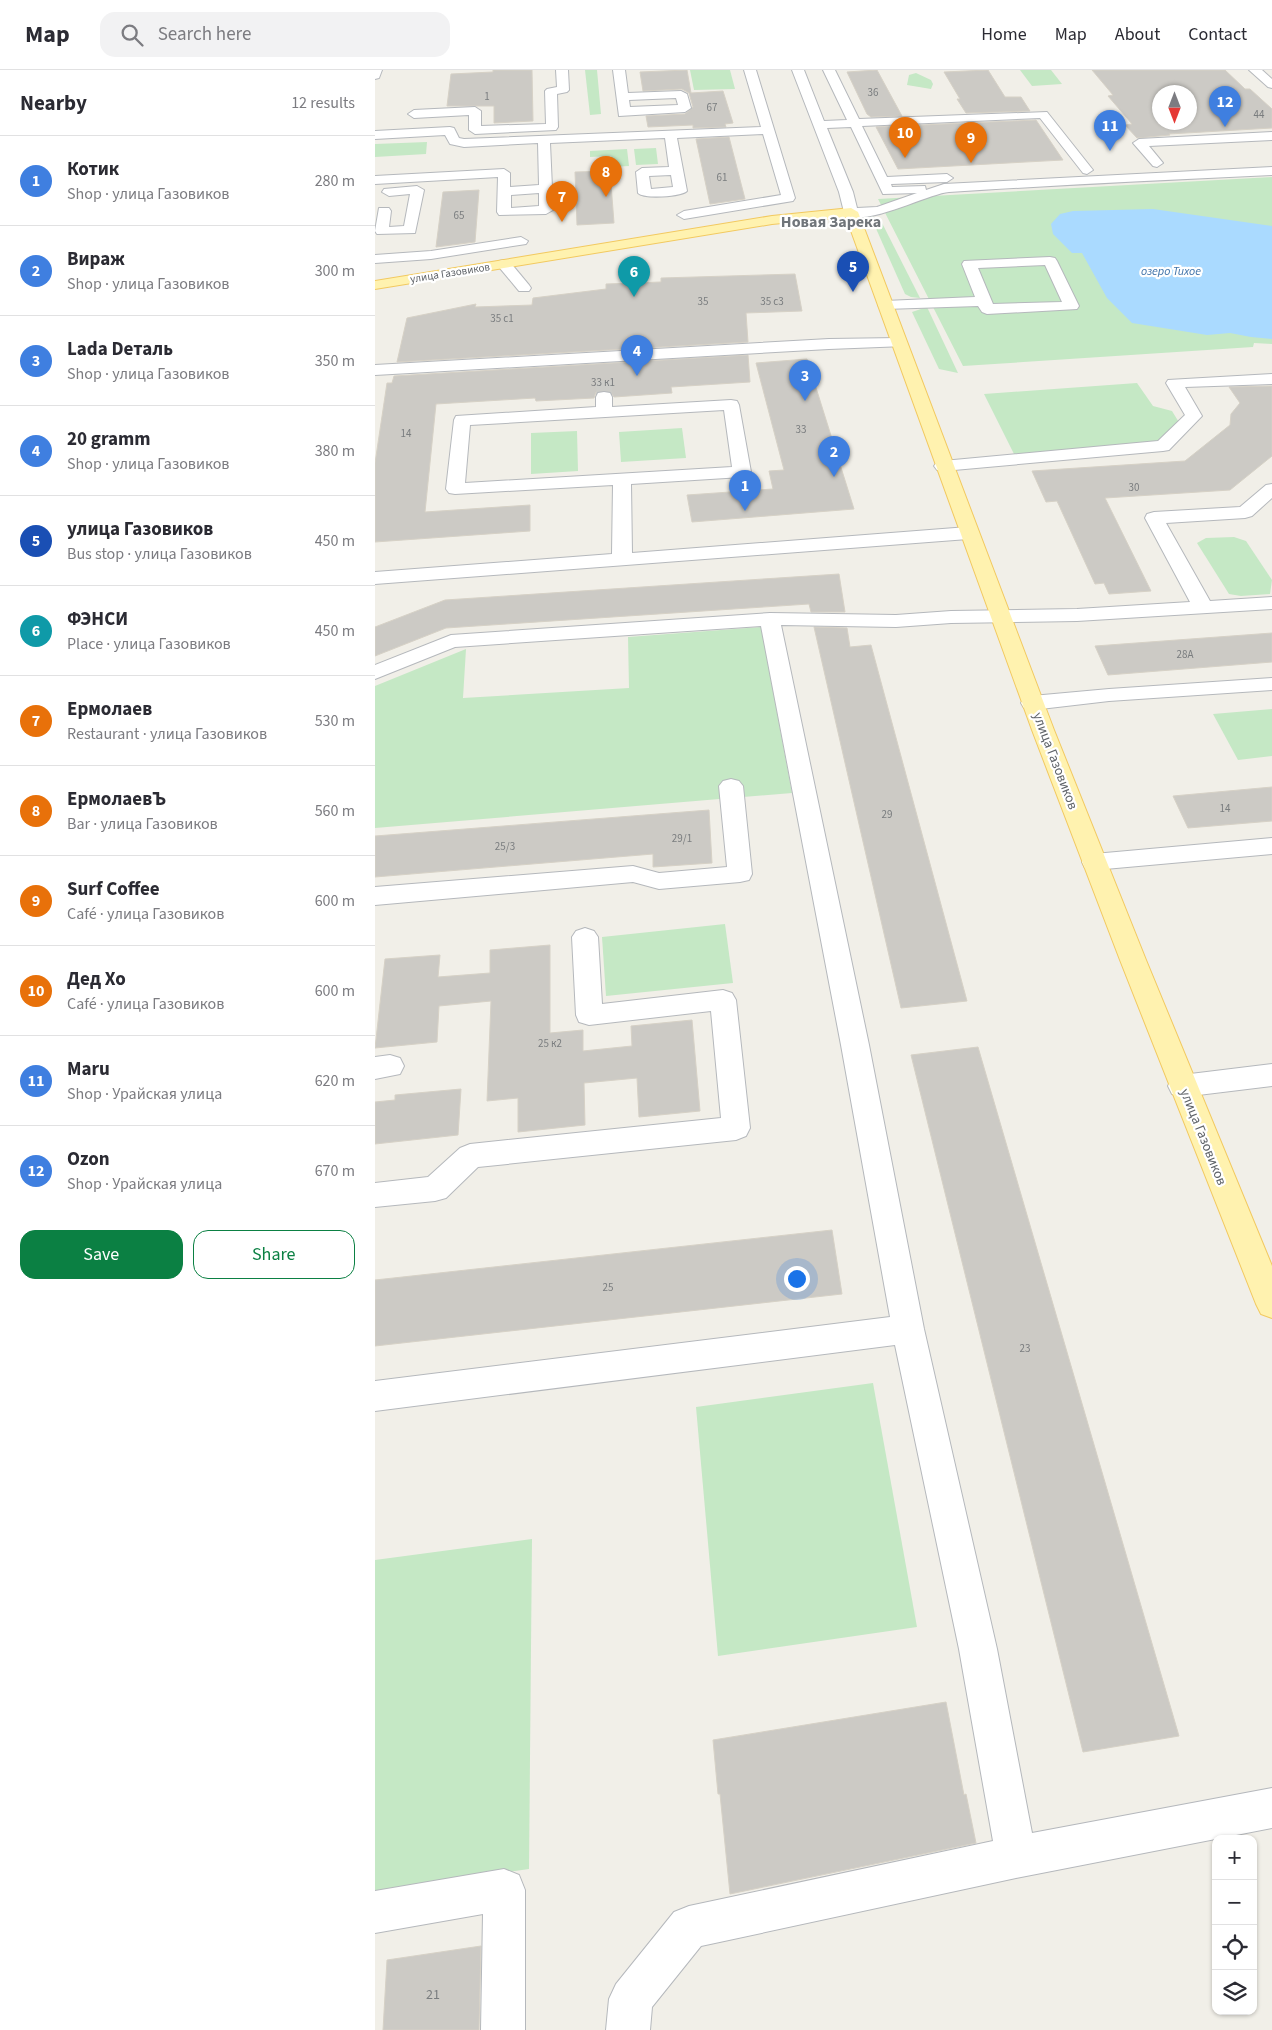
<!DOCTYPE html>
<meta charset="utf-8">
<style>
:root{--surface:#fff;--page:#f2f2f3;--text:#2b2b33;--muted:#7c7c81;--line:#e1e1e2;--accent:#0b8043}
body{margin:0;font-family:"Source Sans 3",sans-serif;background:var(--page);color:var(--text)}
.controls{position:absolute;right:15px;bottom:15px;display:grid;overflow:hidden;border-radius:10px;box-shadow:0 1px 4px #0004}
.controls button{width:45px;height:45px;display:grid;place-items:center;padding:0;border:0;border-bottom:1px solid var(--line);background:var(--surface);color:var(--text);font:25px sans-serif}
.compass{position:absolute;left:777px;top:15px;width:45px;height:45px;border-radius:50%;background:var(--surface);box-shadow:0 1px 4px #0004;rotate:180deg}
.you{position:absolute;left:421px;top:1208px;width:18px;height:18px;margin:-12px;border:4px solid #fff;border-radius:50%;background:#1a73e8;box-shadow:0 0 0 8px #1a73e833}
.badge{display:grid;place-items:center;width:32px;height:32px;border-radius:50%;background:var(--accent);color:#fff;font-size:16px;font-weight:700}
.pin{position:absolute;translate:-50% -41px;filter:drop-shadow(0 1px 2px #0008)}
.pin::after{content:'';position:absolute;top:26px;width:18px;height:15px;background:inherit;clip-path:polygon(0 0,100% 0,50% 100%)}
.list{margin:0;padding:0;list-style:none}
h2{display:flex;justify-content:space-between;align-items:center;height:65px;margin:0;padding:0 20px;font-size:21px}
h2 small{font-size:16px;font-weight:400;color:var(--muted)}
.list li{display:grid;grid-template-columns:32px 1fr auto;gap:15px;align-items:center;box-sizing:border-box;height:90px;padding:0 20px;border-top:1px solid var(--line)}
.list b{display:block;font-size:19px;white-space:nowrap}
.list p{margin:0;font-size:16px;white-space:nowrap;color:var(--muted)}
.list em{font-size:16px;font-style:normal;color:var(--muted)}
.actions{display:flex;gap:10px;padding:15px 20px}
.actions a{flex:1;padding:11px 0;border:1px solid var(--accent);border-radius:15px;text-align:center;font-size:18px;color:var(--accent)}
.actions .main{background:var(--accent);color:#fff}
.icon{flex:none;width:28px;height:28px;fill:none;stroke:currentColor;stroke-width:2;stroke-linecap:round;stroke-linejoin:round}
.map{position:relative;flex:none;width:897px;height:1960px;overflow:hidden}
header{display:flex;align-items:center;gap:30px;box-sizing:border-box;height:70px;padding:0 25px;background:var(--surface);border-bottom:1px solid var(--line)}
header strong{font-size:24px}
nav{display:flex;gap:28px;margin-inline-start:auto;font-size:18px}
.search{width:350px;height:45px;background:var(--page);display:flex;align-items:center;gap:12px;box-sizing:border-box;padding:0 18px;border-radius:15px;color:var(--muted);font-size:19px}
main{display:flex}
aside{flex:1;background:var(--surface)}
.map>svg:first-child{display:block}
.green{fill:#c5e8c5}
.water{fill:#aadaff}
.building{fill:#cccac5;stroke:#d6d1c6;fill-rule:evenodd}
.lines{fill:none;stroke-linecap:round;stroke-linejoin:round}
.minor-tunnel{stroke:#ccccc8;stroke-width:16;stroke-dasharray:16 8;stroke-linecap:butt}
.minor-casing{stroke:#b5b8bc;stroke-width:2}
.major-casing{stroke:#f2c960;stroke-width:2}
.minor{fill:#fff;fill-rule:evenodd}
.major{fill:#fff2af;fill-rule:evenodd}
.labels{text-anchor:middle;dominant-baseline:central;stroke-width:4.5;stroke-linejoin:round;paint-order:stroke}
.number-label{font-size:11px;fill:#7a7d7f}
.far-street-label{font-size:11px;fill:#5f6368;stroke:#fff}
.far-water-label{font-size:12px;font-style:italic;fill:#4174aa;stroke:#fff}
.street-label{font-size:14px;fill:#5f6368;stroke:#fff}
.near-number-label{font-size:14px;fill:#7a7d7f}
.far-district-label{font-size:16px;font-weight:bold;fill:#70757a;stroke:#fff}
</style>
<header>
<strong>Map</strong>
<div class="search"><svg class="icon" aria-label="search" viewBox="0 0 24 24"><circle cx="10" cy="10" r="6"/><path d="M15 15l6 6"/></svg>Search here</div>
<nav><a>Home</a><a>Map</a><a>About</a><a>Contact</a></nav>
</header>
<main>
<aside>
<h2>Nearby<small>12 results</small></h2>
<ul class="list">
<li><span class="badge" style="background:#3f7fe0">1</span><div><b>Котик</b><p>Shop · улица Газовиков</p></div><em>280 m</em></li>
<li><span class="badge" style="background:#3f7fe0">2</span><div><b>Вираж</b><p>Shop · улица Газовиков</p></div><em>300 m</em></li>
<li><span class="badge" style="background:#3f7fe0">3</span><div><b>Lada Dеталь</b><p>Shop · улица Газовиков</p></div><em>350 m</em></li>
<li><span class="badge" style="background:#3f7fe0">4</span><div><b>20 gramm</b><p>Shop · улица Газовиков</p></div><em>380 m</em></li>
<li><span class="badge" style="background:#1a4fb4">5</span><div><b>улица Газовиков</b><p>Bus stop · улица Газовиков</p></div><em>450 m</em></li>
<li><span class="badge" style="background:#0f9aa8">6</span><div><b>ФЭНСИ</b><p>Place · улица Газовиков</p></div><em>450 m</em></li>
<li><span class="badge" style="background:#e8710a">7</span><div><b>Ермолаев</b><p>Restaurant · улица Газовиков</p></div><em>530 m</em></li>
<li><span class="badge" style="background:#e8710a">8</span><div><b>ЕрмолаевЪ</b><p>Bar · улица Газовиков</p></div><em>560 m</em></li>
<li><span class="badge" style="background:#e8710a">9</span><div><b>Surf Coffee</b><p>Café · улица Газовиков</p></div><em>600 m</em></li>
<li><span class="badge" style="background:#e8710a">10</span><div><b>Дед Хо</b><p>Café · улица Газовиков</p></div><em>600 m</em></li>
<li><span class="badge" style="background:#3f7fe0">11</span><div><b>Maru</b><p>Shop · Урайская улица</p></div><em>620 m</em></li>
<li><span class="badge" style="background:#3f7fe0">12</span><div><b>Ozon</b><p>Shop · Урайская улица</p></div><em>670 m</em></li>
</ul>
<div class="actions"><a class="main">Save</a><a>Share</a></div>
</aside>
<div class="map">
<svg width="897" height="1960" viewBox="0 0 897 1960">
<rect width="100%" height="100%" fill="#f1efe8"/>
<g class="green">
<polygon points="210,0 222,0 226,44 215,45"/>
<polygon points="315,0 355,0 360,19 319,20"/>
<polygon points="645,0 676,0 687,14 657,16"/>
<polygon points="541,3 556,10 558,14 556,19 532,15 534,5"/>
<polygon points="52,72 51,84 0,87 0,74"/>
<polygon points="281,78 283,94 261,95 259,79"/>
<polygon points="252,79 254,96 238,97 236,86 215,87 215,81"/>
<polygon points="897,107 897,274 879,273 878,277 588,296 503,129"/>
<polygon points="495,145 506,151 545,228 536,227 530,224"/>
<polygon points="552,237 583,303 564,299 537,242"/>
<polygon points="762,313 778,336 797,341 805,354 783,373 639,384 609,324"/>
<polygon points="307,358 311,388 246,392 244,362"/>
<polygon points="202,361 203,401 156,404 156,363"/>
<polygon points="859,467 871,471 897,510 895,524 866,526 854,524 822,473 831,468"/>
<polygon points="386,557 417,723 0,758 0,616 91,579 88,628 254,618 253,567"/>
<polygon points="897,639 897,686 863,690 838,644"/>
<polygon points="350,854 358,913 231,926 227,867"/>
<polygon points="498,1313 542,1557 343,1586 321,1337"/>
<polygon points="157,1469 154,1799 0,1821 0,1490"/>
</g>
<polygon class="water" points="778,139 897,156 897,269 876,267 855,263 832,265 757,253 732,228 707,183 697,183 678,164 676,154 685,144 698,141"/>
<g class="building">
<polygon points="118,0 157,0 158,51 119,53 119,36 72,36 76,4 118,2"/>
<polygon points="312,0 316,23 348,21 358,53 350,54 351,57 318,58 318,55 273,57 271,46 310,44 318,37 314,23 307,19 268,21 265,2"/>
<polygon points="502,0 527,46 496,47 492,44 472,2"/>
<polygon points="613,0 630,27 646,27 655,41 591,43 582,29 585,29 569,2"/>
<path d="M717,0h133l20,19h5l22,20v19l-103,6 1,1 -33,3 -12,-13 7,-1 -24,-28 5,-1zM784,22h30v30h-30z"/>
<polygon points="661,50 688,90 523,99 501,57"/>
<polygon points="354,67 370,129 335,134 321,69"/>
<polygon points="235,101 239,153 202,155 200,102"/>
<polygon points="104,120 100,172 61,177 68,122"/>
<polygon points="420,204 427,241 371,243 373,272 22,292 32,248 101,234 100,237 157,235 158,228 231,219 231,214 286,212 286,208"/>
<polygon points="373,285 375,312 296,317 297,323 239,327 235,321 229,320 221,322 219,328 161,331 160,328 61,334 50,442 155,435 155,461 0,472 0,393 12,313 17,313 19,306"/>
<polygon points="432,289 479,439 317,452 312,425 398,419 394,401 409,400 381,293"/>
<polygon points="897,316 897,386 855,420 730,428 776,521 734,524 729,513 720,514 682,431 671,432 657,401 810,391 855,355 856,344 865,333 854,317"/>
<polygon points="464,504 470,542 436,542 434,534 71,558 0,586 0,557 70,530"/>
<polygon points="439,557 472,558 475,577 496,575 592,931 526,938"/>
<polygon points="897,563 897,592 733,605 720,576"/>
<polygon points="897,717 897,751 813,758 798,726"/>
<polygon points="334,740 337,793 278,797 278,784 0,807 0,766"/>
<polygon points="175,875 175,963 208,960 208,981 257,976 256,956 317,950 325,1041 264,1047 262,1008 209,1013 210,1055 143,1062 143,1028 112,1031 116,931 64,936 62,972 0,978 10,889 65,885 63,907 115,903 115,880"/>
<polygon points="603,977 804,1666 708,1682 536,985"/>
<polygon points="86,1019 83,1065 0,1074 0,1032 20,1030 20,1025"/>
<polygon points="457,1160 467,1224 0,1276 0,1210"/>
<polygon points="571,1632 589,1725 591,1724 601,1773 355,1824 345,1724 343,1724 338,1670"/>
<polygon points="106,1876 104,1960 8,1960 12,1890"/>
</g>
<g class="lines">
<polyline class="minor-tunnel" points="229,327 230,303"/>
<g class="minor-casing">
<g id="minor">
<polygon points="0,0 7,0 4,8 0,9"/>
<polygon points="181,0 193,0 194,20 192,22 182,24 183,57 181,60 100,64 94,60 94,45 39,48 33,44 39,40 100,37 106,41 106,56 171,54 170,21 172,19 182,17"/>
<path d="M238,0h12l3,23 53,-2 6,3 4,14 -6,4 -66,4zM301,28l2,7 -48,2 -1,-7z"/>
<path d="M369,0h12l39,128 -2,3 -109,18 -7,-4 7,-4 97,-16 -18,-61 -86,4 10,53c-6,6 -43,8 -49,2l-2,-21 6,-4 27,-1 -4,-29 -115,5 3,67 -7,4 -47,1 -2,-3 1,-35 -123,7v-8l129,-7 6,4v14l29,-2 -1,-42 -74,4 -14,-3 -5,-9 -70,4v-8l75,-4 4,1 5,10 5,1 297,-12zM296,105l2,12 -22,2 -2,-13zM164,123v13l-28,2v-13z"/>
<path d="M417,0h12l20,51 23,-1 -24,-50h12l24,49 188,-7 46,58 -6,4 -4,-1 -43,-55 -178,8 25,51 60,-3 6,4 -6,4 -56,2 1,3 33,-1 1,4 18,-6 328,-17v8c-108,5 -215,10 -323,17 -20,1 -90,39 -105,20l-5,-20zM476,57l32,67 34,-1 -40,14 -20,1 -4,-16 -26,-64z"/>
<polygon points="874,0 887,0 897,9 897,18 893,17"/>
<polygon points="897,62 897,70 774,76 788,93 782,97 778,96 758,73 764,69"/>
<polygon points="42,116 49,120 40,163 2,164 0,161 4,138 14,138 16,141 14,157 29,156 35,124 14,126 7,122 9,119"/>
<polygon points="146,167 153,171 151,174 56,189 0,193 0,185 56,181"/>
<path d="M675,187l5,1 2,3 22,45 -2,3 -90,5 -5,-2 -4,-6 -93,3 -5,-1 -2,-3 2,-3 5,-1 90,-4 -13,-33 2,-3zM670,195l17,37 -69,2 -15,-36z"/>
<polygon points="129,190 134,191 154,215 156,218 154,221 144,221 124,197 122,194 124,191"/>
<polygon points="524,268 530,270 532,273 530,276 454,279 0,305 0,295 454,269"/>
<polygon points="897,304 897,314 810,317 827,346 794,380 788,381 568,401 562,400 559,396 562,392 568,391 783,371 810,345 791,313 793,310"/>
<path d="M229,322l6,1 2,4v10l119,-7 6,1 2,4 12,67 -3,4 -6,1 -111,7 1,69 336,-26 7,2 2,4 -2,4 -7,2 -593,45v-12l237,-18 1,-69 -158,9 -6,-1 -3,-4 8,-69 2,-4 140,-9v-10l2,-4zM349,340l8,57 -267,16 5,-58z"/>
<polygon points="897,414 897,428 877,446 870,448 791,453 835,531 897,527 897,539 702,551 576,553 521,557 406,555 494,975 549,1259 622,1579 657,1763 897,1718 897,1758 641,1808 326,1876 277,1937 275,1960 231,1960 234,1929 241,1914 299,1842 314,1836 618,1771 584,1579 520,1275 0,1341 0,1311 515,1247 466,975 386,556 80,577 0,609 0,595 76,565 395,543 521,545 576,541 702,539 815,532 770,448 772,444 779,442 865,437 891,415"/>
<polygon points="897,608 897,620 734,631 657,640 649,638 646,633 649,628 657,626 734,619"/>
<polygon points="356,709 364,711 368,716 377,804 374,810 365,812 284,819 258,812 0,835 0,817 258,796 284,803 352,797 344,716 348,711"/>
<polygon points="897,768 897,784 719,800 710,798 707,792 710,786 719,784"/>
<polygon points="210,858 219,861 223,867 227,934 348,920 357,923 361,930 375,1058 371,1066 361,1070 103,1097 71,1128 60,1131 0,1137 0,1113 53,1107 85,1078 95,1074 346,1048 336,941 214,955 204,952 201,945 197,867 201,861"/>
<polygon points="15,985 25,988 29,996 25,1004 0,1009 0,987"/>
<polygon points="897,994 897,1016 807,1027 797,1024 793,1016 797,1008 807,1005"/>
<polygon points="129,1799 144,1805 150,1820 150,1960 106,1960 108,1844 0,1863 0,1821"/>
</g>
</g>
<g class="major-casing">
<polygon id="major" points="476,138 483,142 679,660 771,890 897,1196 897,1248 886,1244 881,1234 745,890 657,660 471,147 397,154 0,219 0,211 397,146"/>
</g>
<use href="#minor" class="minor"/>
<use href="#major" class="major"/>
</g>
<g class="labels">
<g class="number-label">
<text x="498" y="22">36</text>
<text x="112" y="26">1</text>
<text x="337" y="37">67</text>
<text x="884" y="44">44</text>
<text x="347" y="107">61</text>
<text x="84" y="145">65</text>
<text x="328" y="231">35</text>
<text x="397" y="231">35 с3</text>
<text x="127" y="248">35 с1</text>
<text x="228" y="312">33 к1</text>
<text x="426" y="359">33</text>
<text x="31" y="363">14</text>
<text x="759" y="417">30</text>
<text x="810" y="584">28А</text>
<text x="850" y="738">14</text>
<text x="512" y="744">29</text>
<text x="307" y="768">29/1</text>
<text x="130" y="776">25/3</text>
<text x="175" y="973">25 к2</text>
<text x="233" y="1217">25</text>
<text x="650" y="1278">23</text>
</g>
<g class="far-street-label">
<text transform="translate(75 203) rotate(-9)">улица Газовиков</text>
</g>
<g class="far-water-label">
<text x="796" y="201">озеро Тихое</text>
</g>
<g class="street-label">
<text transform="translate(680 691) rotate(69)">улица Газовиков</text>
<text transform="translate(828 1067) rotate(68)">улица Газовиков</text>
</g>
<g class="near-number-label">
<text x="58" y="1925">21</text>
</g>
<g class="far-district-label">
<text x="456" y="152">Новая Зарека</text>
</g>
</g>
</svg>
<div class="controls">
<button>+</button>
<button>−</button>
<button><svg class="icon" aria-label="locate" viewBox="0 0 24 24"><circle cx="12" cy="12" r="6"/><path d="M12 2v4M12 18v4M2 12h4M18 12h4"/></svg></button>
<button><svg class="icon" aria-label="layers" viewBox="0 0 24 24"><path d="M12 4l9 5-9 5-9-5zM3 14l9 5 9-5"/></svg></button>
</div>
<svg class="compass" viewBox="-18 -18 36 36"><path d="M0-13l5 13h-10z" fill="#e53935"/><path d="M0 13l5-13h-10z" fill="#7c7c81"/></svg>
<div class="you"></div>
<div class="pin badge" style="left:370px;top:441px;background:#3f7fe0">1</div>
<div class="pin badge" style="left:459px;top:407px;background:#3f7fe0">2</div>
<div class="pin badge" style="left:430px;top:331px;background:#3f7fe0">3</div>
<div class="pin badge" style="left:262px;top:306px;background:#3f7fe0">4</div>
<div class="pin badge" style="left:478px;top:222px;background:#1a4fb4">5</div>
<div class="pin badge" style="left:259px;top:227px;background:#0f9aa8">6</div>
<div class="pin badge" style="left:187px;top:152px;background:#e8710a">7</div>
<div class="pin badge" style="left:231px;top:127px;background:#e8710a">8</div>
<div class="pin badge" style="left:596px;top:93px;background:#e8710a">9</div>
<div class="pin badge" style="left:530px;top:88px;background:#e8710a">10</div>
<div class="pin badge" style="left:735px;top:81px;background:#3f7fe0">11</div>
<div class="pin badge" style="left:850px;top:57px;background:#3f7fe0">12</div>
</div>
</main>
